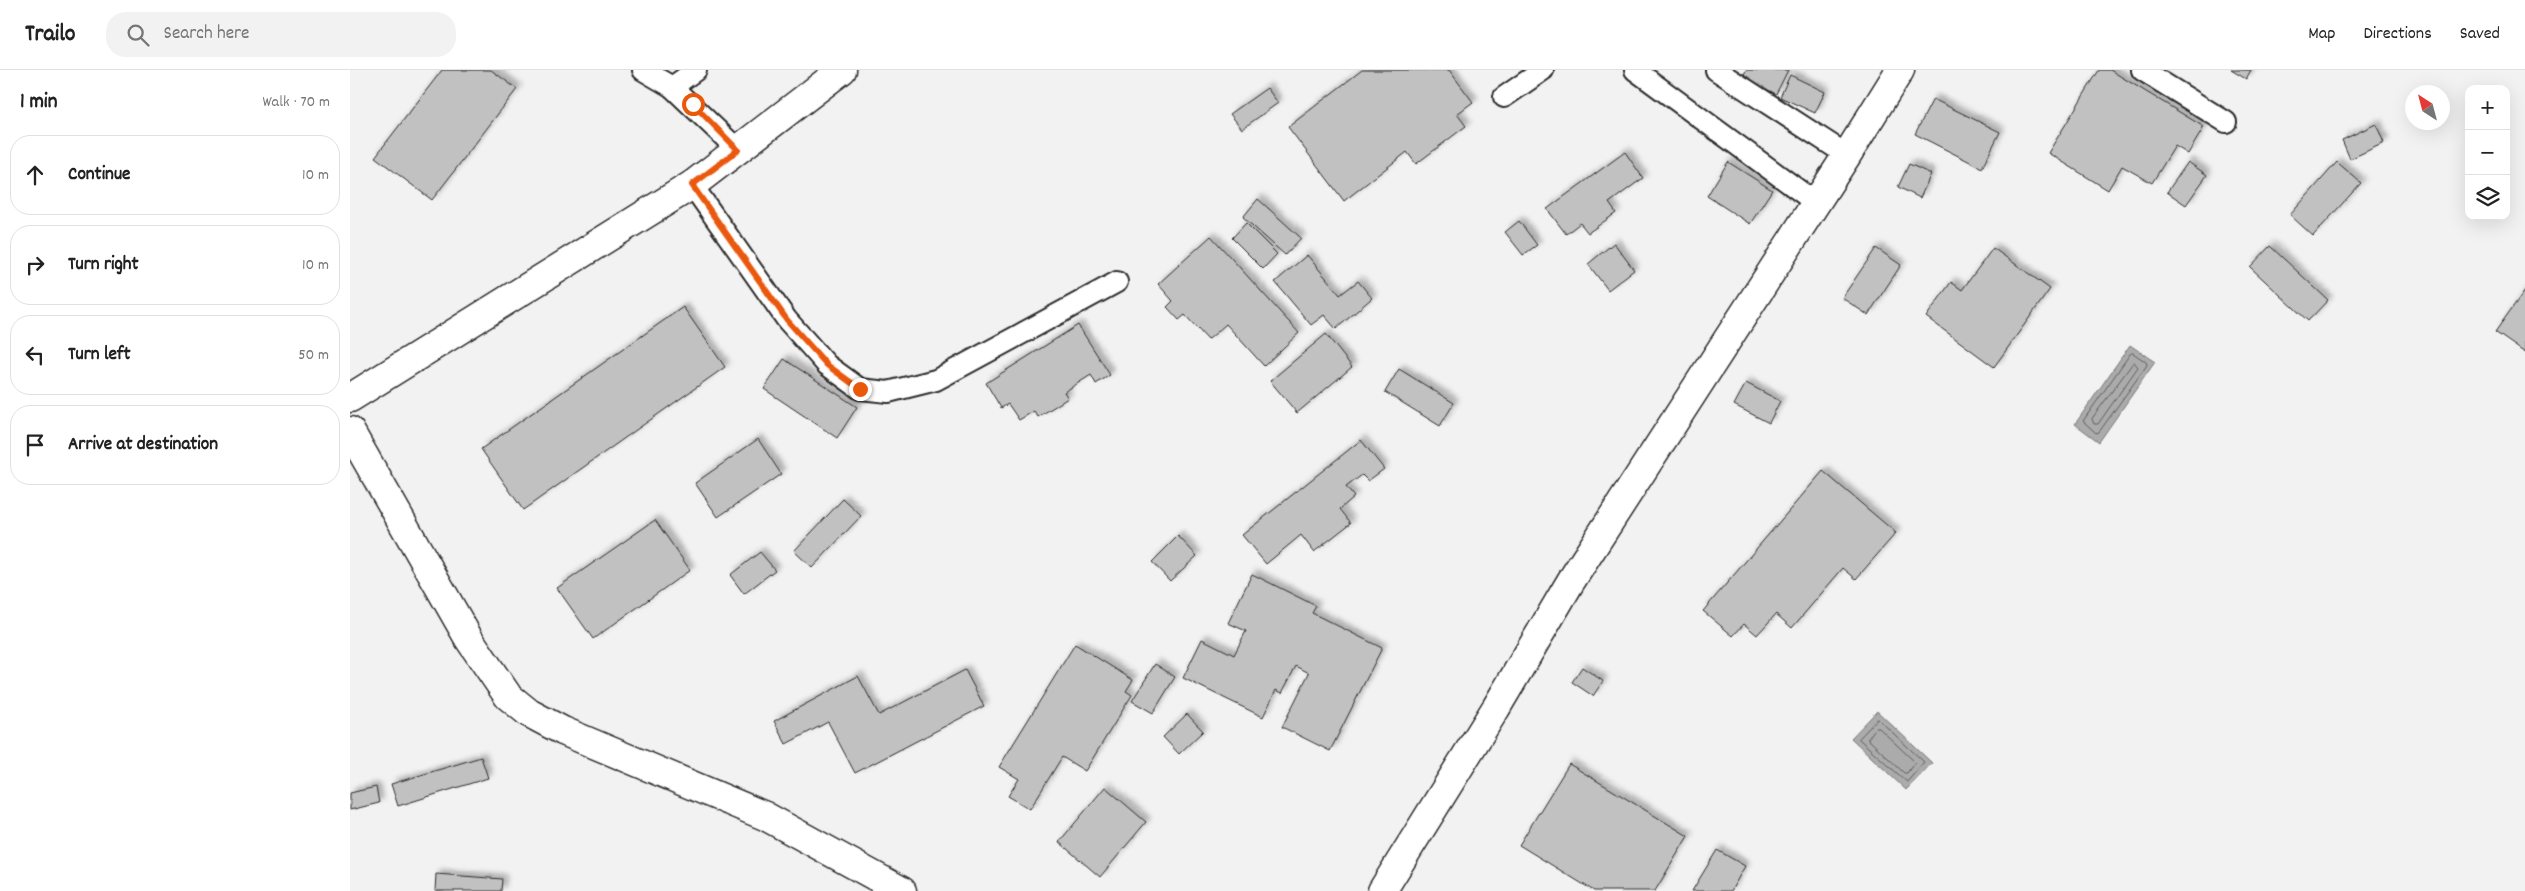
<!DOCTYPE html>
<meta charset="utf-8">
<style>
:root{--surface:#fff;--page:#f2f2f2;--text:#222;--muted:#767676;--line:#e0e0e0}
body{margin:0;font-family:Dekko,sans-serif;background:var(--page);color:var(--text)}
.controls{position:absolute;right:15px;top:15px;display:grid;overflow:hidden;border-radius:10px;box-shadow:0 5px 20px #0002}
.controls button{width:45px;height:45px;display:grid;place-items:center;padding:0;border:0;border-bottom:1px solid var(--line);background:var(--surface);color:var(--text);font:25px sans-serif}
.compass{position:absolute;left:2055px;top:15px;width:45px;height:45px;border-radius:50%;background:var(--surface);box-shadow:0 5px 20px #0002;rotate:324deg}
.stop{position:absolute;width:15px;height:15px;margin:-11px;border:4px solid #ea580c;border-radius:50%;background:#fff}
.stop.end{background:#ea580c;border-color:#fff;box-shadow:0 1px 5px #0008}
.list{margin:0;padding:0;list-style:none}
h2{display:flex;justify-content:space-between;align-items:center;height:65px;margin:0;padding:0 20px;font-size:21px}
h2 small{font-size:16px;font-weight:400;color:var(--muted)}
.list li{display:grid;grid-template-columns:32px 1fr auto;gap:15px;align-items:center;box-sizing:border-box;height:80px;margin:0 10px 10px;padding:0 10px;border:1px solid var(--line);border-radius:20px}
.list b{display:block;font-size:19px;white-space:nowrap}
.list em{font-size:16px;font-style:normal;color:var(--muted)}
.icon{flex:none;width:28px;height:28px;fill:none;stroke:currentColor;stroke-width:2;stroke-linecap:round;stroke-linejoin:round}
.map{position:relative;flex:none;width:2175px;height:821px;overflow:hidden}
header{display:flex;align-items:center;gap:30px;box-sizing:border-box;height:70px;padding:0 25px;background:var(--surface);border-bottom:1px solid var(--line)}
header strong{font-size:24px}
nav{display:flex;gap:28px;margin-inline-start:auto;font-size:18px}
.search{width:350px;height:45px;background:var(--page);display:flex;align-items:center;gap:12px;box-sizing:border-box;padding:0 18px;border-radius:20px;color:var(--muted);font-size:19px}
main{display:flex}
aside{flex:1;background:var(--surface)}
.map>svg:first-child{display:block}
.water{fill:#ababab;stroke:#787878}
.lines{fill:none;stroke-linecap:round;stroke-linejoin:round}
.shore{stroke:#5e5e5e;stroke-width:1}
.building{fill:#c1c1c1;stroke:#2b2b2b;filter:url(#shadow)}
.service-casing{stroke:#2b2b2b;stroke-width:24}
.minor-casing{stroke:#2b2b2b;stroke-width:31}
.service{stroke:#fff;stroke-width:20}
.minor{stroke:#fff;stroke-width:28}
.route{stroke:#ea580c;stroke-width:6}
</style>
<header>
<strong>Trailo</strong>
<div class="search"><svg class="icon" aria-label="search" viewBox="0 0 24 24"><circle cx="10" cy="10" r="6"/><path d="M15 15l6 6"/></svg>Search here</div>
<nav><a>Map</a><a>Directions</a><a>Saved</a></nav>
</header>
<main>
<aside>
<h2>1 min<small>Walk · 70 m</small></h2>
<ul class="list">
<li><svg class="icon" aria-label="ahead" viewBox="0 0 24 24"><path d="M12 20V5M6 11l6-6 6 6"/></svg><div><b>Continue</b></div><em>10 m</em></li>
<li><svg class="icon" aria-label="right" viewBox="0 0 24 24"><path d="M7 20v-9h11M14 6l5 5-5 5"/></svg><div><b>Turn right</b></div><em>10 m</em></li>
<li><svg class="icon" aria-label="left" viewBox="0 0 24 24"><path d="M17 20v-9H6M10 6l-5 5 5 5"/></svg><div><b>Turn left</b></div><em>50 m</em></li>
<li><svg class="icon" aria-label="arrive" viewBox="0 0 24 24"><path d="M6 21V4h12l-3 4 3 4H6"/></svg><div><b>Arrive at destination</b></div></li>
</ul>
</aside>
<div class="map">
<svg width="2175" height="821" viewBox="0 0 2175 821">
<defs>
<filter id="shadow"><feDropShadow dx="4.5" dy="-4.5" stdDeviation="2.5" flood-color="#0004"/></filter>
</defs>
<rect width="100%" height="100%" fill="#f2f2f2"/>
<filter id="ink" filterUnits="userSpaceOnUse"><feTurbulence type="fractalNoise" baseFrequency=".02" numOctaves="2"/><feDisplacementMap in="SourceGraphic" scale="10" xChannelSelector="R" yChannelSelector="G"/><feConvolveMatrix kernelMatrix="1 2 1 2 8 2 1 2 1" color-interpolation-filters="sRGB"/></filter>
<g filter="url(#ink)">
<g class="water">
<polygon points="1780,275 1805,292 1749,372 1725,354"/>
<polygon points="1527,641 1582,693 1556,720 1501,668"/>
</g>
<g class="lines">
<g class="shore">
<polygon points="1783,283 1796,292 1797,295 1749,362 1746,363 1733,351 1780,284"/>
<polygon points="1784,292 1788,297 1748,354 1744,354 1742,349"/>
<polygon points="1528,649 1574,692 1557,712 1509,669"/>
<polygon points="1526,658 1529,658 1565,692 1557,703 1554,703 1518,669"/>
</g>
</g>
<g class="building">
<polygon points="92,0 141,0 167,19 82,130 25,87"/>
<polygon points="1012,0 1099,0 1123,32 1107,44 1116,56 1066,94 1057,82 994,131 938,57"/>
<polygon points="1396,0 1438,0 1426,24 1393,7"/>
<polygon points="1749,0 1760,0 1854,57 1838,84 1825,76 1802,113 1772,96 1758,120 1698,83"/>
<polygon points="1881,0 1901,0 1896,9"/>
<polygon points="1440,5 1475,22 1465,43 1430,27"/>
<polygon points="917,18 928,33 892,59 880,44"/>
<polygon points="1583,29 1650,62 1632,98 1565,64"/>
<polygon points="2026,54 2034,73 2000,89 1992,70"/>
<polygon points="1275,82 1293,108 1259,133 1266,143 1238,163 1230,153 1216,164 1197,139"/>
<polygon points="1378,92 1422,120 1400,154 1357,126"/>
<polygon points="1838,92 1857,105 1836,135 1817,122"/>
<polygon points="1987,92 2011,113 1963,166 1940,145"/>
<polygon points="1559,94 1581,104 1570,128 1548,117"/>
<polygon points="908,129 951,168 935,185 893,147"/>
<polygon points="1169,151 1187,175 1173,185 1155,162"/>
<polygon points="896,153 927,184 913,199 882,168"/>
<polygon points="861,166 949,263 914,296 876,254 858,270 835,245 829,250 817,237 823,231 808,214"/>
<polygon points="1264,173 1284,200 1258,220 1238,194"/>
<polygon points="1920,176 1978,230 1958,251 1900,197"/>
<polygon points="1526,178 1551,195 1518,245 1492,228"/>
<polygon points="1643,178 1700,219 1644,297 1576,247 1601,212 1612,220"/>
<polygon points="957,185 990,225 1008,211 1022,228 986,259 974,245 961,255 925,212"/>
<polygon points="2175,220 2175,283 2145,262"/>
<polygon points="333,237 375,297 173,440 131,379"/>
<polygon points="728,255 760,305 746,314 741,305 714,322 718,328 688,347 684,341 669,350 658,334 651,338 636,313"/>
<polygon points="976,264 1002,297 947,343 920,311"/>
<polygon points="434,289 507,337 487,368 414,319"/>
<polygon points="1049,299 1104,333 1090,356 1035,322"/>
<polygon points="1396,313 1430,331 1419,353 1384,335"/>
<polygon points="408,369 431,404 368,447 345,413"/>
<polygon points="1011,370 1034,399 1018,411 1012,405 996,417 1004,427 990,439 1001,453 964,482 951,465 916,494 892,465"/>
<polygon points="1473,401 1546,463 1506,509 1493,498 1442,558 1426,544 1407,565 1394,554 1383,566 1353,541"/>
<polygon points="493,429 511,446 462,498 444,481"/>
<polygon points="305,450 340,500 243,569 207,518"/>
<polygon points="828,466 847,486 820,511 802,492"/>
<polygon points="410,482 425,500 394,524 380,505"/>
<polygon points="902,504 966,536 962,543 1032,578 980,681 932,657 959,603 946,596 932,623 926,620 913,647 833,608 852,569 884,585 896,561 878,553"/>
<polygon points="725,574 783,610 776,621 782,625 735,701 712,687 680,739 658,726 669,709 649,697"/>
<polygon points="805,594 825,607 803,643 782,631"/>
<polygon points="1232,597 1253,611 1243,626 1222,612"/>
<polygon points="615,600 634,636 505,703 478,652 436,674 424,651 508,606 529,645"/>
<polygon points="837,644 853,661 829,684 813,667"/>
<polygon points="131,687 138,708 48,736 41,714"/>
<polygon points="1219,694 1338,766 1305,821 1244,821 1169,775"/>
<polygon points="26,717 29,733 0,740 0,723"/>
<polygon points="755,717 796,752 750,807 709,772"/>
<polygon points="1367,780 1395,796 1381,821 1342,821"/>
<polygon points="86,804 152,809 151,821 85,821"/>
</g>
<g class="lines">
<g class="service-casing">
<g id="service">
<polyline points="293,0 322,17 388,80"/>
<polyline points="1285,0 1466,133"/>
<polyline points="1366,0 1497,85"/>
<polyline points="1792,0 1876,52"/>
<polyline points="322,17 346,0"/>
<polyline points="1154,27 1193,0"/>
<polyline points="342,115 437,250 477,295 510,319 538,322 586,310 767,212"/>
</g>
</g>
<g class="minor-casing">
<g id="minor">
<polyline points="0,328 342,115 492,0"/>
<polyline points="0,361 119,569 158,626 179,643 213,661 415,746 552,821"/>
<polyline points="1032,821 1146,638 1221,511 1497,85 1550,0"/>
</g>
</g>
<use href="#service" class="service"/>
<use href="#minor" class="minor"/>
</g>
</g>
<g class="lines" filter="url(#ink)">
<polyline class="route" points="343,34 388,80 342,115 437,250 477,295 510,319"/>
</g>
</svg>
<div class="controls">
<button>+</button>
<button>−</button>
<button><svg class="icon" aria-label="layers" viewBox="0 0 24 24"><path d="M12 4l9 5-9 5-9-5zM3 14l9 5 9-5"/></svg></button>
</div>
<svg class="compass" viewBox="-18 -18 36 36"><path d="M0-13l5 13h-10z" fill="#e53935"/><path d="M0 13l5-13h-10z" fill="#767676"/></svg>
<div class="stop" style="left:343px;top:34px"></div>
<div class="stop end" style="left:510px;top:319px"></div>
</div>
</main>
